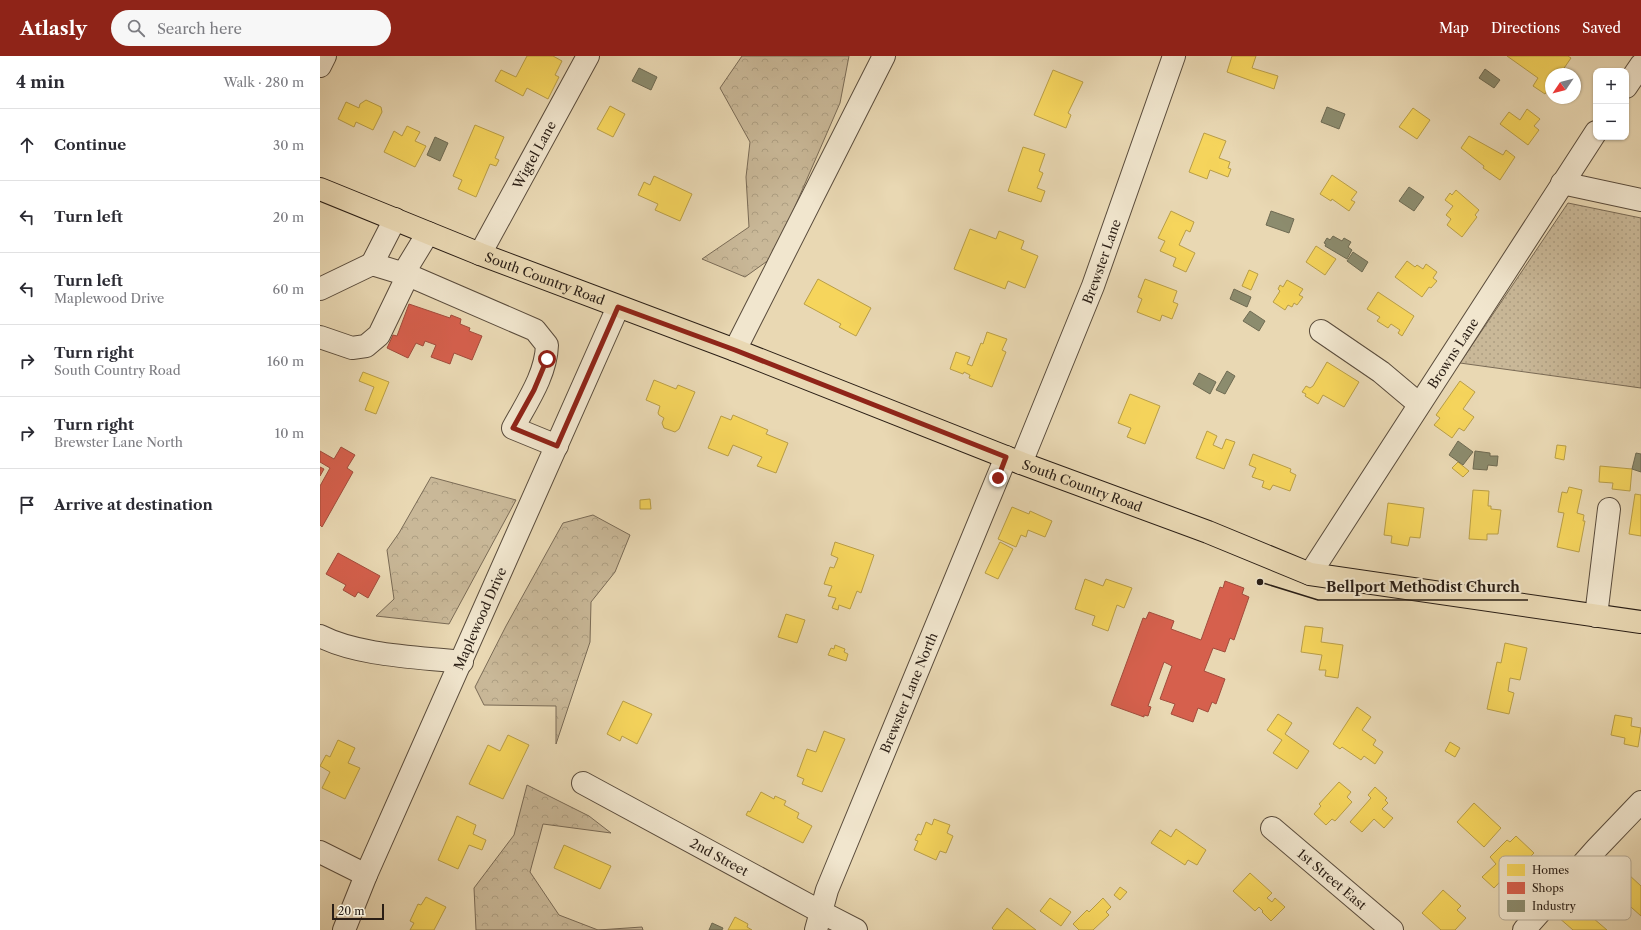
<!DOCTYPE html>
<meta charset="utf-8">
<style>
:root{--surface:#fff;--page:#f7f7f7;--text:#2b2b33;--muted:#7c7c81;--line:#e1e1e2;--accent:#8f2418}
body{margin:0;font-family:"Libre Caslon Text",serif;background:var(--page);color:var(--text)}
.controls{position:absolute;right:12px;top:12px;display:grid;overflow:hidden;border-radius:8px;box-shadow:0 1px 3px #0004}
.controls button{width:36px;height:36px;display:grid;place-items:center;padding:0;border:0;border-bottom:1px solid var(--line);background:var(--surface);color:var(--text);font:20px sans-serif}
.compass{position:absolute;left:1225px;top:12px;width:36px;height:36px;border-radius:50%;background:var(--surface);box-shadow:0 1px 3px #0004;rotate:235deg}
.scale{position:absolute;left:12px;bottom:10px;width:52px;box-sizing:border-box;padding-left:4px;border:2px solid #2a1e15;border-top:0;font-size:11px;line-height:14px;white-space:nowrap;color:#2a1e15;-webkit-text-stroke:3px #f1e6ce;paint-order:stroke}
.stop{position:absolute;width:12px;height:12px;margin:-9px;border:3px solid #8f2418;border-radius:50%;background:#fff}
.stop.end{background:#8f2418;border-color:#fff;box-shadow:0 1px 4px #0008}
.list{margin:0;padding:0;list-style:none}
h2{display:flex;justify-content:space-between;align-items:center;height:52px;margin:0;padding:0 16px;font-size:17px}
h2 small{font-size:13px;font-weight:400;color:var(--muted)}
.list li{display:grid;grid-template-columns:26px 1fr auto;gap:12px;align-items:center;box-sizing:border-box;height:72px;padding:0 16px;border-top:1px solid var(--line)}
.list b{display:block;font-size:15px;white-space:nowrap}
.list p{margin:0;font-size:13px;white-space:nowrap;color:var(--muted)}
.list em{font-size:13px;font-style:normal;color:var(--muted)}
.icon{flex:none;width:22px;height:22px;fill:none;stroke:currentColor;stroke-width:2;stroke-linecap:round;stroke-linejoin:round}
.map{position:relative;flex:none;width:1321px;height:874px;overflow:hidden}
header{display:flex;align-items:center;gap:24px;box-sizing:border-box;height:56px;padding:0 20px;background:var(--accent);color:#fff}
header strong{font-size:19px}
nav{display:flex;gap:22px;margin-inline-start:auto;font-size:14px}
.search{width:280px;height:36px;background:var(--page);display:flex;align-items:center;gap:10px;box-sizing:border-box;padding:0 14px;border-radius:22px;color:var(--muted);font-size:15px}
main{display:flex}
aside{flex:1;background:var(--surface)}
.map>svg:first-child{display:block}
.grass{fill:url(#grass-dots);stroke:#7a6b56}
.forest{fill:url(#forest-crowns);stroke:#7a6b56}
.homes{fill:#f6d55c;stroke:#b99e47}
.shops{fill:#d6604d;stroke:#a24c3c}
.industry{fill:#8c8c6e;stroke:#6f6b53}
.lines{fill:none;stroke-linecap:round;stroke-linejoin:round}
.minor-casing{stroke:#5a4c3c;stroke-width:24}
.major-casing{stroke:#2a1e15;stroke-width:24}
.minor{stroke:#f1e6ce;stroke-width:22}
.major{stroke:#e9d8b3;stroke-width:22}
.route{stroke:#8f2418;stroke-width:5}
.labels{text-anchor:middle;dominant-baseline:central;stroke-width:4;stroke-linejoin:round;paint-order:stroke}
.street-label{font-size:13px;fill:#2a1e15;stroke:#f1e6ce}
.key{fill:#f1e6ce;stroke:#b5aa96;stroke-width:1}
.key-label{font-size:11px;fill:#2a1e15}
.leader{fill:none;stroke:#2a1e15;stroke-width:1.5}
.callout-dot{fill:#2a1e15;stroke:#f1e6ce;stroke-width:1.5}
.callout-label{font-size:14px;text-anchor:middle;font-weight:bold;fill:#2a1e15;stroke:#f1e6ce;stroke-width:4;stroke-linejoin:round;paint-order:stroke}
</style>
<header>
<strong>Atlasly</strong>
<div class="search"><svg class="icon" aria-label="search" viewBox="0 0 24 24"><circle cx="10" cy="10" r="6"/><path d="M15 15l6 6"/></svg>Search here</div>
<nav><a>Map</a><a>Directions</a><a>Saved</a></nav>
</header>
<main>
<aside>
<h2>4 min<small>Walk · 280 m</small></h2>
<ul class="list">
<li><svg class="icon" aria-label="ahead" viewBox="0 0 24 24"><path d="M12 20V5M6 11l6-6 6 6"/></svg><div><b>Continue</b></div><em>30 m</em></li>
<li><svg class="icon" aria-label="left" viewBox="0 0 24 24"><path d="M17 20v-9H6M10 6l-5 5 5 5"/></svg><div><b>Turn left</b></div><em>20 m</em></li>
<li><svg class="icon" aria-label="left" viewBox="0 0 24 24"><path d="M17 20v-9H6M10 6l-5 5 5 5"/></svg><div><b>Turn left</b><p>Maplewood Drive</p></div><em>60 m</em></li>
<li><svg class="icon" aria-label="right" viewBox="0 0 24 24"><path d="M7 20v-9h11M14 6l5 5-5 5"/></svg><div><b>Turn right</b><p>South Country Road</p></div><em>160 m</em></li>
<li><svg class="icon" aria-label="right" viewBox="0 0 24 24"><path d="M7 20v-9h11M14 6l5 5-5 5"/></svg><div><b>Turn right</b><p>Brewster Lane North</p></div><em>10 m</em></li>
<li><svg class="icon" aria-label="arrive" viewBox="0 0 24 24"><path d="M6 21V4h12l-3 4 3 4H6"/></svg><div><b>Arrive at destination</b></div></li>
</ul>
</aside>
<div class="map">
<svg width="1321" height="874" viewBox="0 0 1321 874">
<defs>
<pattern id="grass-dots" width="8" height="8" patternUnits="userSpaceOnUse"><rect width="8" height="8" fill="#c9b898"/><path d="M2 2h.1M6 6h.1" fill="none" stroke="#ad9e82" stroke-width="1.8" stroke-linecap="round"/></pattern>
<pattern id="forest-crowns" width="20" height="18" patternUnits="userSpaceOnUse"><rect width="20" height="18" fill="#c9b898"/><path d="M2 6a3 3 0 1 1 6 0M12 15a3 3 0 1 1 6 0" fill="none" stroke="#ad9e82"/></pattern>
</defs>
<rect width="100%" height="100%" fill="#e9d8b3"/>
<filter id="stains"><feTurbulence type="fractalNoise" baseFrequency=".005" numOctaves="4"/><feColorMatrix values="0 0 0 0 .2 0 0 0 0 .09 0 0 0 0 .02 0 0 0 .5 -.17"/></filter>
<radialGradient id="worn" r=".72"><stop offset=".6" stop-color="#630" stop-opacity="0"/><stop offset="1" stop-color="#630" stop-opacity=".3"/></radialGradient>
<polygon class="grass" points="1248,147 1321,162 1321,332 1140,307"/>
<g class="forest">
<polygon points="422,0 529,0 520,47 453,201 425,221 382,203 429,171 426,121 430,86 400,32"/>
<polygon points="111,421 196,444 129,568 56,560 74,543 67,494 79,477"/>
<polygon points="273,459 310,479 295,516 271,546 270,586 236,688 236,650 164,649 155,631 186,570 243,467"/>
<polygon points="207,729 269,760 291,777 223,768 210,816 239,859 278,874 322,871 323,874 156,874 154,832 194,779"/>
</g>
<g class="homes">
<polygon points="207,0 233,0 242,5 235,19 239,21 228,43 207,32 203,40 175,25 181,14 196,21"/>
<polygon points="912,0 936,0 932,12 958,20 954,33 907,16"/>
<polygon points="1187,0 1248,0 1251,2 1240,18 1231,18 1231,30 1225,38 1213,30 1218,22"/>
<polygon points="733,14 763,26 748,57 751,59 746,72 714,59"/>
<polygon points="46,44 61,51 62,56 53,74 36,66 34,71 18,63 26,46 39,52 40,48"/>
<polygon points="290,50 305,58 293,81 277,73"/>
<polygon points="1093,52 1110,64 1097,83 1079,71"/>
<polygon points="1207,53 1220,63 1214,70 1219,74 1208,89 1180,68 1189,56 1200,64"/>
<polygon points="155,69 184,81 175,102 179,104 176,110 170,108 156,141 138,133 142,124 133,120"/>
<polygon points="87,70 100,76 95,85 106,90 95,111 64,96 74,75 82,80"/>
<polygon points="884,77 906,85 899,102 910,106 908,112 911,113 908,121 890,114 887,123 869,116"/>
<polygon points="1149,80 1183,99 1186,94 1195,101 1180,124 1163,112 1164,110 1141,92"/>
<polygon points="703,91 725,98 719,115 723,117 717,132 725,135 721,146 688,135"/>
<polygon points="1012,119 1037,136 1031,144 1035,146 1029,155 1012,143 1011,145 1000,138"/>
<polygon points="334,120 372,138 360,165 335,154 338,148 318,139 324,126 330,129"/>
<polygon points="1136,134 1159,154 1155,159 1157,161 1142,181 1127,169 1131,163 1126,159 1133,150 1125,144 1130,137 1132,139"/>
<polygon points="851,155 874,166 870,176 866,174 859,189 875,197 866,216 853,210 856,202 840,195 845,185 838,182"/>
<polygon points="650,173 676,183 679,175 704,185 701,193 718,200 705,232 688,225 685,233 634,213"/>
<polygon points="996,190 1016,203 1005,219 986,206"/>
<polygon points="1087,205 1095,211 1097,209 1103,213 1106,208 1117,216 1113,222 1117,225 1111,232 1109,231 1102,241 1075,221"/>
<polygon points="929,214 938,218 931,234 922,230"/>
<polygon points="498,223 551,252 536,280 519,271 521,268 484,248"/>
<polygon points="825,223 857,235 853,246 858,248 852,263 842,259 840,265 817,256 822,243 818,241"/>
<polygon points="967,224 983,233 979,239 983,241 977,249 974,247 972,251 968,249 965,254 953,246 960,235 958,233 960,229 963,231"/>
<polygon points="1058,236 1094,260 1082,280 1078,277 1080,274 1071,268 1068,272 1057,265 1060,261 1047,253"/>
<polygon points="667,276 687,283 682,294 686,296 672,331 649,322 650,319 644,316 643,318 630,313 636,296 650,301 647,308 652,310 661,287 663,288"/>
<polygon points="1007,306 1039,326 1024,351 1003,339 998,348 985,340 986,338 982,336 986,330 990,332 993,330"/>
<polygon points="43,316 69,326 56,358 45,354 54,331 39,325"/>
<polygon points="334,324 356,333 358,329 375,336 359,373 355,376 344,372 342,367 344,362 339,359 338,357 340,350 326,344"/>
<polygon points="1140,325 1155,336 1143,353 1154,361 1144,375 1139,372 1132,382 1114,369 1120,362 1116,359"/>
<polygon points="810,338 840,350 825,388 807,381 811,372 798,367"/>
<polygon points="413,359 448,374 446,378 468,387 456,417 437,410 442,401 413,389 408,400 388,392 401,360 411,364"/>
<polygon points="887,375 897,380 893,389 902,393 906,383 915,386 904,413 876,402"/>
<polygon points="1237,389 1246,390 1244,404 1235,402"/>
<polygon points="933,398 971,413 970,416 976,419 970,435 953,429 950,434 942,431 944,425 932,421 936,412 929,409"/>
<polygon points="1138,406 1149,415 1143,421 1132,412"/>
<polygon points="1280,410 1312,413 1310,435 1292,433 1293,427 1279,426"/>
<polygon points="1249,431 1262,434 1257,457 1264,459 1263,465 1265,465 1259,496 1237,491 1244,457 1238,456 1242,436 1247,437"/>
<polygon points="1153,434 1169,435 1168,450 1171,450 1171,453 1181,454 1178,478 1167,478 1167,484 1149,483"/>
<polygon points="1315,438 1321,439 1321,480 1309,478"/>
<polygon points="330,443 331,453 320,453 320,444"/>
<polygon points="1068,447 1104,452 1100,482 1090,481 1088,490 1071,487 1072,480 1064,479"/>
<polygon points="692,451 709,458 710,455 732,465 725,481 708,474 706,481 701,479 696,491 678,483"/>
<polygon points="515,486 554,499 541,537 537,535 530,553 519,549 518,554 512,552 516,542 508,540 512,530 504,528 510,511 514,512 518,502 511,499"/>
<polygon points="680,486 693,493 678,523 665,517"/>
<polygon points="765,523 783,530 786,523 812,532 804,552 797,549 788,575 772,569 775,560 755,553"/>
<polygon points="466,558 485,564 477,587 458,581"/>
<polygon points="985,570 1003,572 1001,586 1023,589 1018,622 1005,620 1006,614 999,614 1002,599 981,596"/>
<polygon points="1185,587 1207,592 1200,624 1190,622 1188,635 1194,637 1189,658 1167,653 1177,606 1181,607"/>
<polygon points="515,589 525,593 524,596 528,598 526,605 508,599 511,592 514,593"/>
<polygon points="303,645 332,658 317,688 302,680 300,685 287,678"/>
<polygon points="1037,651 1051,661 1042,674 1056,684 1053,689 1063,696 1055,708 1044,700 1041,704 1022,691 1020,693 1013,688"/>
<polygon points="958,658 972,667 965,678 989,695 977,713 953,697 962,684 947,674"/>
<polygon points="1295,659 1312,662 1311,670 1321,672 1318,691 1304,688 1305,682 1291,679"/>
<polygon points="504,675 525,683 502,736 482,728 484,723 477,720 487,693 496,696"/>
<polygon points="188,679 209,689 183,743 149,728 168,689 180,695"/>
<polygon points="18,684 35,692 28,707 40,712 25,743 2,732 10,716 0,710 6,699 10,701"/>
<polygon points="1130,686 1140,692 1135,701 1125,695"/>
<polygon points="1019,726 1031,736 1027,741 1032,746 1015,765 1012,763 1006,769 994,758 1001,750 999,748"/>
<polygon points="1055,731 1067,742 1065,744 1068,747 1062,753 1073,762 1064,772 1054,763 1042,776 1030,766 1051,742 1048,739"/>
<polygon points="441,736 454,743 455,740 466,745 464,749 479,757 477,762 492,770 483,787 426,759 428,755 430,756"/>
<polygon points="1154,747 1181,772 1164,791 1137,766"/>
<polygon points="137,760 156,769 153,778 166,784 162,794 149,789 138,813 118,804"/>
<polygon points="614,763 630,769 627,777 633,780 626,797 620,795 616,804 594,794 598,785 595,784 598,778 601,779 606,766 612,769"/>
<polygon points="856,773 886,794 877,809 868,804 865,809 831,787 840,774 851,781"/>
<polygon points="1196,780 1214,797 1201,810 1198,807 1174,832 1162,821 1176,808 1170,801 1187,784 1190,786"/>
<polygon points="244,789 291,810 280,833 234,812"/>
<polygon points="930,817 952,837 947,842 952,846 955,842 965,851 951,865 942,856 943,855 939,851 935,855 913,835"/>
<polygon points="1308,818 1321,830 1321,860 1293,835"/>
<polygon points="800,831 807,836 800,844 794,839"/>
<polygon points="1123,834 1141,850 1137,854 1146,862 1135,874 1121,874 1102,857"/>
<polygon points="106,841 126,851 114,874 90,874 94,867 90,865 98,848 101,849"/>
<polygon points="730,842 751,856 741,870 720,855"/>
<polygon points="783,842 791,851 786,856 789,859 773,874 759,874 753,868 767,854 769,856"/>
<polygon points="1262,843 1278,857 1273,862 1287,874 1253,874 1238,861 1247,850 1252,854"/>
<polygon points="687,852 716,874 674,874 672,872"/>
<polygon points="415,861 428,868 427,871 432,874 408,874"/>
</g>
<g class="shops">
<polygon points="89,248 130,262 131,259 141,263 140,268 150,272 149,275 162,280 152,304 134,297 130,308 111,301 116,289 105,285 103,290 96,287 88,302 67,292 73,279 77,280"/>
<polygon points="21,391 35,399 27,412 33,416 2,471 0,469 0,430 10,412 0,406 0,395 14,403"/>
<polygon points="0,411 4,413 0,420"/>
<polygon points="18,497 60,520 48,542 38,536 35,541 23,534 26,529 6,518"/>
<polygon points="905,525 924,532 922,538 929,541 914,584 910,582 905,596 893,592 884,615 905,623 896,648 892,646 888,656 878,652 873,666 851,658 855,648 840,643 852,610 844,606 828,650 831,651 828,660 824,659 824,661 791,649 823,562 826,563 829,556 854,565 851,573 881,584 900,531 903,532"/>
</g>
<g class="industry">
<polygon points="319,12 337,21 331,34 312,25"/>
<polygon points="1165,13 1180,24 1174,32 1159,22"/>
<polygon points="1007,51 1025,58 1019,73 1001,66"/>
<polygon points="115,81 128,87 120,105 107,99"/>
<polygon points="1089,131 1104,141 1094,155 1079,145"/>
<polygon points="951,155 974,163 969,177 946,169"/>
<polygon points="1013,180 1022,185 1024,182 1031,186 1028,191 1032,194 1027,203 1005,190 1006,188 1004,187 1007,182 1010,184"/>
<polygon points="1033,196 1048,206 1042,216 1027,205"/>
<polygon points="914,233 931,241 927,251 910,243"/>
<polygon points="930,255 945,265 939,275 923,265"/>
<polygon points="907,315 915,320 905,338 896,334"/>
<polygon points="879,317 896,326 890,338 873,328"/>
<polygon points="1138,385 1153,396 1143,409 1129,399"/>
<polygon points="1155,395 1170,397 1170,400 1178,400 1177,410 1168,409 1167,414 1153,413"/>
<polygon points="1316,397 1321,398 1321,416 1312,413"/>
<polygon points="392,867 403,872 402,874 389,874"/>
</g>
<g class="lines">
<g class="minor-casing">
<g id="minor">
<polyline points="0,10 5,0"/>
<polyline points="1306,31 1321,9"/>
<polyline points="1242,127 1321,144"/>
<path id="s1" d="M160,198l108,-198"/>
<polyline points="52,208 75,163"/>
<polyline points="83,218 108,177"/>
<path d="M0,233l52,-25 36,11 127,55 12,15c-1,30 -20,57 -34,83l44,18"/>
<polyline points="1001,275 1061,316 1099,348"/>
<polyline points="0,281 32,292 46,290 59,279 88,219"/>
<polyline points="415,294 564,0"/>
<path id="s2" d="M701,407l72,-177 81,-230"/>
<path id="s3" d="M990,518l286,-442"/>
<polyline points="1276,560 1289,453"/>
<path d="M0,580c39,20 98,21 142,26"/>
<path id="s4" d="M263,727l238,129 35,18"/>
<path id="s5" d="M952,772l120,102"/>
<polyline points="0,796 46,819"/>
<path id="s6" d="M24,874l22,-55 252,-568"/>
<path id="s7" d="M496,874l11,-40 179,-433"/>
<polyline points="1204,874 1277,792 1321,746"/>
</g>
</g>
<g class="major-casing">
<g id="major">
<path id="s8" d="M0,133l160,65 255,96 286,113 187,69 102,42 331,48"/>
</g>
</g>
<use href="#minor" class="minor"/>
<use href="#major" class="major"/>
</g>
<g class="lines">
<polyline class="route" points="227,303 214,334 193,372 237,390 298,251 415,294 686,401 678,422"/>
</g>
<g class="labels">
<g class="street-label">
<text stroke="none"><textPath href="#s1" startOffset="113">Wigtel Lane</textPath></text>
<text stroke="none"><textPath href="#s2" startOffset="217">Brewster Lane</textPath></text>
<text stroke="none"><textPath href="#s8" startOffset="242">South Country Road</textPath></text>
<text stroke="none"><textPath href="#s3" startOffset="263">Browns Lane</textPath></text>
<text stroke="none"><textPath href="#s8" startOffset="818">South Country Road</textPath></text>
<text stroke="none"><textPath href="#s6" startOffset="340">Maplewood Drive</textPath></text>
<text stroke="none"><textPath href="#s7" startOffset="255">Brewster Lane North</textPath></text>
<text stroke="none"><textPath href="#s4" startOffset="155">2nd Street</textPath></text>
<text stroke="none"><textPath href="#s5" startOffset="79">1st Street East</textPath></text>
</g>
</g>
<rect x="1179" y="800" width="132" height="64" rx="6" class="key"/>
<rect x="1187" y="808" width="18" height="12" fill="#f6d55c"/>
<rect x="1187" y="826" width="18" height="12" fill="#d6604d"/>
<rect x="1187" y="844" width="18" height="12" fill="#8c8c6e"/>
<g class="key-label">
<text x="1212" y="818">Homes</text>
<text x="1212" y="836">Shops</text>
<text x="1212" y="854">Industry</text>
</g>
<path class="leader" d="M940 526L998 544H1208"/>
<circle class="callout-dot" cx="940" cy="526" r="4"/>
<g class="callout-label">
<text x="1103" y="536">Bellport Methodist Church</text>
</g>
<rect width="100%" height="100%" filter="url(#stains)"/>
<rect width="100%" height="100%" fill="url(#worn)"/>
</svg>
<div class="controls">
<button>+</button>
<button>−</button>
</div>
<svg class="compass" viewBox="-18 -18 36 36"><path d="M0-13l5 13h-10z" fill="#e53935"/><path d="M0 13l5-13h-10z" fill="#7c7c81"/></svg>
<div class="scale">20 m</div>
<div class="stop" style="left:227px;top:303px"></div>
<div class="stop end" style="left:678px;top:422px"></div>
</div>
</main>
